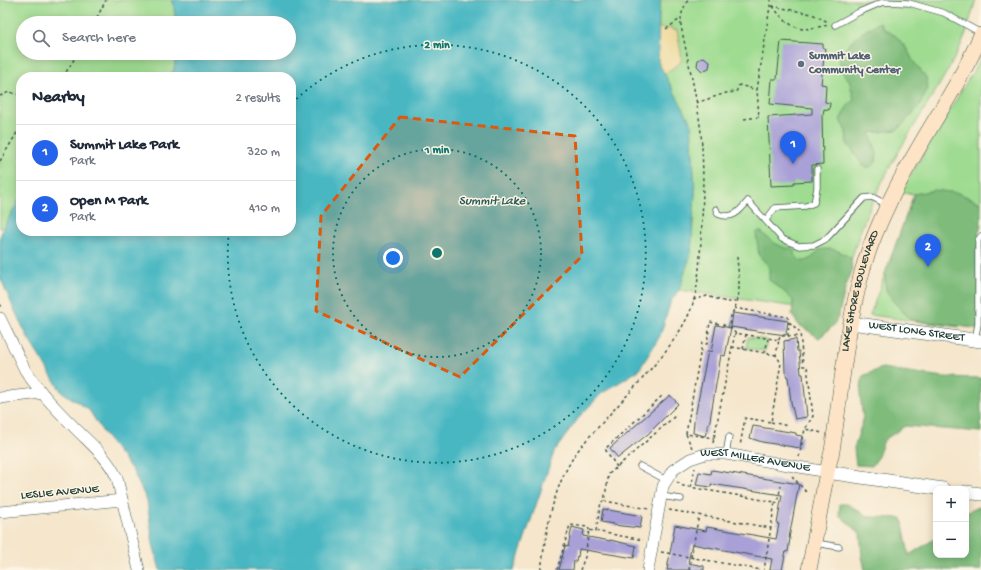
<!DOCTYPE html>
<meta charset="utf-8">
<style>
:root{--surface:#fff;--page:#f6f6f7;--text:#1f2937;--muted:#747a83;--line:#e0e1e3;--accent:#2563eb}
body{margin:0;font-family:"Gochi Hand",sans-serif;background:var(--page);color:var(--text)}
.controls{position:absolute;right:12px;bottom:12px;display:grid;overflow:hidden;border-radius:8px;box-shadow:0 2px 10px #0003}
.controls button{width:36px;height:36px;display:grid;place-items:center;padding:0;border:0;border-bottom:1px solid var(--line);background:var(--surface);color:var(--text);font:20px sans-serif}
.you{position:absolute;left:393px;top:258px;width:14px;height:14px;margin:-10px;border:3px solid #fff;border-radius:50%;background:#1a73e8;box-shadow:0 0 0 6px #1a73e833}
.badge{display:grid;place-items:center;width:26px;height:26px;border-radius:50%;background:var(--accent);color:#fff;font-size:13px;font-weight:700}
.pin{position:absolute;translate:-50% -33px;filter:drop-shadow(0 1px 2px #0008)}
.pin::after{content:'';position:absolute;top:21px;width:14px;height:12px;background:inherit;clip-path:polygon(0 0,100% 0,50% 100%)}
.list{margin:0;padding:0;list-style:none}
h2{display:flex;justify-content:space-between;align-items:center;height:52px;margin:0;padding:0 16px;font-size:17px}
h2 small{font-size:13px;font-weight:400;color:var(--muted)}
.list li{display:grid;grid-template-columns:26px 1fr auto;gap:12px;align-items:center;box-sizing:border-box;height:56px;padding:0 16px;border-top:1px solid var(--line)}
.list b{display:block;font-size:15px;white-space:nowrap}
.list p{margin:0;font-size:13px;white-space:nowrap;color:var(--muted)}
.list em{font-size:13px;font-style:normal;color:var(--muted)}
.icon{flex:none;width:22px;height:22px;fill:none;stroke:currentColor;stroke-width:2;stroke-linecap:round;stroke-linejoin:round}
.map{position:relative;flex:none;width:981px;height:570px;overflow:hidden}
.search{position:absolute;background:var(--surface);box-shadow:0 2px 10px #0003;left:16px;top:16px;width:280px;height:44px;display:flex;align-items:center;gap:10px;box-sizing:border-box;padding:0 14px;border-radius:22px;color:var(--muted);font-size:15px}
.panel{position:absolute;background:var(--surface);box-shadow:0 2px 10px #0003;left:16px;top:72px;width:280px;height:164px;border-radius:16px}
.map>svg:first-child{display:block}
.green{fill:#9fdc91;stroke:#5f8c62}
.forest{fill:#7fbc7b;stroke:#4f7c58}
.sand{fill:#eeda9e;stroke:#868c69}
.water{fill:#49b7c2;stroke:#347a7b}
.building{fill:#a8a0d7}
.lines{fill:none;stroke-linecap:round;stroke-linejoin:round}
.service-casing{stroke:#3f564b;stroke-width:7}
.minor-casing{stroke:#3f564b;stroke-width:12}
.tertiary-casing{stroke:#3f564b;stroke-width:14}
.secondary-casing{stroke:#3f564b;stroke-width:16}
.path{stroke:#3f564b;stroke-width:1.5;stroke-dasharray:3 3;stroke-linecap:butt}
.service{stroke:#fff;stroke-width:5.5}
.minor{stroke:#fff;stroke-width:11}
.tertiary{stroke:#fff;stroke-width:13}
.secondary{stroke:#fee4c6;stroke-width:15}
.marked{fill:#de580e;fill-opacity:0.2;stroke:#de580e;stroke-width:3;stroke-dasharray:8 5;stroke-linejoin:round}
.ring{fill:none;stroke:#0f766e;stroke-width:2;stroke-dasharray:2 4}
.service-dot{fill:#5c6f8a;stroke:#fcf5e5;stroke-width:1.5}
.labels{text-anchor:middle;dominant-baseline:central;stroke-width:3;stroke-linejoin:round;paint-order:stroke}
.service-label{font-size:12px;font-weight:bold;fill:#4e5e75;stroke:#fcf5e5;text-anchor:start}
.street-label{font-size:12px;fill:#1f3d34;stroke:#fcf5e5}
.water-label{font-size:13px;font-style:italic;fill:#2a5c58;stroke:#fcf5e5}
.centre{fill:#0f766e;stroke:#fcf5e5;stroke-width:2}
.ring-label{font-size:12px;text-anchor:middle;font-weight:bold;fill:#0f766e;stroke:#fcf5e5;stroke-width:3;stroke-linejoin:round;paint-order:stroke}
</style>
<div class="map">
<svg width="981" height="570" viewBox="0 0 981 570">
<rect width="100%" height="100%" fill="#fcf5e5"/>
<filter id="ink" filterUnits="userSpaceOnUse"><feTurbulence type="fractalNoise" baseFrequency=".025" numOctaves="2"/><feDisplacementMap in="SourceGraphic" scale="8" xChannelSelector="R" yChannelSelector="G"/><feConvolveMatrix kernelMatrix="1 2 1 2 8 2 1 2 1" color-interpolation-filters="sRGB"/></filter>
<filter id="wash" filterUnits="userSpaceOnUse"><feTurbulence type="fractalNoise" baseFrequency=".012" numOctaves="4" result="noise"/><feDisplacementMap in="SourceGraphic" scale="16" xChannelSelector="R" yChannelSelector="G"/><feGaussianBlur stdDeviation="0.9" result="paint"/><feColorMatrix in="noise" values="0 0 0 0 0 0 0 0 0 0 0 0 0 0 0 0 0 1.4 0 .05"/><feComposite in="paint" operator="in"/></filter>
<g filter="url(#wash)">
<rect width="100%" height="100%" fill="#f5e6cc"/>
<g class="green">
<polygon points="0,0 173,0 176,23 23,23 23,53 176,53 174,70 167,77 21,77 21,197 3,228 0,228"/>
<path d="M661,0h315c-5,14 -8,30 -14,43 -24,50 -58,94 -82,143 -21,40 -32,84 -43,127l-158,-23 12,-37 4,-61 -4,-69 -33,-61 1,-50z"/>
<polygon points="981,55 981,203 958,193 959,327 870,315 914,194 900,193 978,63"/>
<polygon points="748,337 767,340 765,351 746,348"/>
</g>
<g class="forest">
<path d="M880,22l4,7 12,7 11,13 6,12 13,16 2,11 -9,19 -22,23 -27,3 7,20 -1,9 -6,5h-6l-17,-24 -1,-12 -6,-11 7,-13 7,-8 -5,-19 -7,-8 -3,-14c12,-19 21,-25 41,-36z"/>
<polygon points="934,190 958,193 981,203 981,226 978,233 981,238 981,329 911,320 893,301 886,290 885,274 914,194"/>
<path d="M760,231c11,10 19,17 33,18 5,19 17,13 26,1 15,-3 20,1 32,8l1,13 -6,15 -8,31 -5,9 -14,12 -21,-14 -6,-9 1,-15 -13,-12 -11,-8v-14l-10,-10 -3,-23z"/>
<polygon points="882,368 943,377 981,378 981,432 905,426 884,440 877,459 872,466 856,465 854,448 863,420 860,394 863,376"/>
<polygon points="840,504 847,504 869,517 902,518 909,555 936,538 936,555 966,555 966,513 981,506 981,570 865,570 862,556 860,533 839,515"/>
</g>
<polygon class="sand" points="658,27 666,30 671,27 672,30 677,30 682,59 679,64 664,74 658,62"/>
<polygon class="water" points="173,0 661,0 659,12 658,62 691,123 695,192 691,253 679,290 671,301 660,336 639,370 601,394 580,416 554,452 514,570 160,570 153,544 147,501 133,471 106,437 89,410 61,391 29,340 13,307 0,277 0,237 3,228 21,197 21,231 291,231 291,77 167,77 174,70 176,53 289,53 289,23 176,23"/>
<g id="blocks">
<g class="building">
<polygon points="781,41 823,44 823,48 825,48 821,84 826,85 825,102 830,103 829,110 824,109 823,115 822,114 823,164 812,165 812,181 794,182 794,185 771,186 768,117 812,114 812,108 770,104 772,79 777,79"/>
<polygon points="704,57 710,62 709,68 702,71 697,66 698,60"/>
<polygon points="733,313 788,321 786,335 763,332 731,327"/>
<polygon points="716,325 731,328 725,356 721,355 710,420 705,436 693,433 694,422 708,351 711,352"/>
<polygon points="796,339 797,351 799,351 801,374 803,374 807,417 795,419 791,402 788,377 787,377 785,372 784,341"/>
<polygon points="670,395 678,404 648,434 618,458 610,448"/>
<polygon points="753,426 796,433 796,435 802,436 800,448 762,442 750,438"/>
<polygon points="712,470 799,484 789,538 790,538 788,552 786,551 782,570 770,570 772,559 692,544 688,563 704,566 704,570 667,570 675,525 706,531 707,527 776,539 779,524 777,524 782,495 711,484 711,487 696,485 699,472 711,474"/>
<polygon points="603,509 642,516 640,528 613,525 613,524 601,522"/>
<polygon points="572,527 584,530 583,536 610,541 610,540 636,546 634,558 579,549 578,557 577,556 576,561 574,561 573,570 559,570 565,546 568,547"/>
</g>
</g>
</g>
<g filter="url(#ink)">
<use href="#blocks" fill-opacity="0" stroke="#3f564b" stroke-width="1"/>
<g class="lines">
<g class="service-casing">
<g id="service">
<polyline points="835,25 859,12 883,2 909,3 944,13 981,33"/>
<path d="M716,209l2,5c14,6 21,-2 30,-13l34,38 17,7 15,-1 12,-6 38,-41 8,-1 16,8"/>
<polyline points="766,220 775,208 806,206 814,203 817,188 817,169"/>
<polyline points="975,340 978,324 978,240 981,236"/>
<polyline points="726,454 729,437"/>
<polyline points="640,466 666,480"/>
<polyline points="661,496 681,499"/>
<polyline points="816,543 839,547"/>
</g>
</g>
<g class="minor-casing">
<g id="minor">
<path d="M0,318l25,52c15,23 34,42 53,61 14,14 30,27 39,47l22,92"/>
<polyline points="0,398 42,393"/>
<polyline points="0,512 122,500"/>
<path id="s1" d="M648,570l15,-84 10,-16 17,-11 15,-5h21l101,18"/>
</g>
</g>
<g class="tertiary-casing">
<g id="tertiary">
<path id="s2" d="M851,323l130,18"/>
<polyline points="827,472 943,489"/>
<polyline points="966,492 981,494"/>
</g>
</g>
<g class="secondary-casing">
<g id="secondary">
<path id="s3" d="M809,570l18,-98 5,-21c9,-59 14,-120 30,-179 6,-22 16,-46 26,-67 27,-59 67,-110 93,-170"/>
</g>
</g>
<g class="path">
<polyline points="772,6 812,14 828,22"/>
<path d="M773,6c7,11 17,21 30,23 7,0 19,-3 26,-4"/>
<polyline points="94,23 106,0"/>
<polyline points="666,29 680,19"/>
<polyline points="63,77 78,53"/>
<polyline points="0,96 9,92 21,95"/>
<polyline points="696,103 726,93 736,92 739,85 757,90"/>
<polyline points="744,119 759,117 757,90 771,0"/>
<polyline points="0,161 21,126"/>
<path d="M737,257c1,14 4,31 0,45 -3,10 -7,12 -8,24l6,7 44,7 -3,15 5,8 -10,59 -26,-4 -5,28"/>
<polyline points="693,300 707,296 726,302 736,302"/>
<polyline points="0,304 3,309"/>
<polyline points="734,308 788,317 789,322 800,332 803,366 807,366 813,416 805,429 822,433"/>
<polyline points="788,336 800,336"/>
<polyline points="779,340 780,336 788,336 789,322"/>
<polyline points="732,347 776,355"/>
<polyline points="743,349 746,334"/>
<polyline points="765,353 768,339"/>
<polyline points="771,422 788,426"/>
<polyline points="686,434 702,343 707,344 710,322 729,326"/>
<polyline points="713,443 735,333"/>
<polyline points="692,448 686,434 714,438"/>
<polyline points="799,457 805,429"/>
<polyline points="617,467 605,449 663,395"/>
<polyline points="792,476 807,493"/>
<polyline points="677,482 683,486 775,502 764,570"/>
<polyline points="691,487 695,468"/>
<polyline points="604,501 649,509"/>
<polyline points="775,502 777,503 781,486"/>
<polyline points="669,510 771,528"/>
<polyline points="596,531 601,502 604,501 609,474 675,416"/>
<polyline points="661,552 761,570"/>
<polyline points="691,557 699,515"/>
<path d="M541,570c5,-37 10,-74 29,-107 8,-15 20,-27 32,-40 27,-31 67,-69 85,-105 12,-23 12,-52 14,-77 2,-36 3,-72 0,-108 -4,-36 -13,-72 -20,-107 -1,-10 2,-18 7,-26"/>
<polyline points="557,570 570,525 588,527 589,530"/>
<polyline points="580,570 585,557 589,530 643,540"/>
<polyline points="689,570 691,558"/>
</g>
<use href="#service" class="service"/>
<use href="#minor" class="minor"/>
<use href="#tertiary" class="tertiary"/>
<use href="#secondary" class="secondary"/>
</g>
</g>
<path class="marked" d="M400,117l175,19 7,120 -122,121 -144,-66 5,-95z"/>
<g class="ring">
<circle cx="437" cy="253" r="104"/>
<path d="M292 103A209 209 0 1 1 229 231"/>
</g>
<circle class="service-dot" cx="801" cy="64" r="4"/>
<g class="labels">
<g class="service-label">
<text x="809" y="57">Summit Lake<tspan x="809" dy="14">Community Center</tspan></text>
</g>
<g class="street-label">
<text stroke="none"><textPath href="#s3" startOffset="284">LAKE SHORE BOULEVARD</textPath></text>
<text stroke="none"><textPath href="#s2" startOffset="66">WEST LONG STREET</textPath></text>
<text stroke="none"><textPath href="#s1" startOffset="191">WEST MILLER AVENUE</textPath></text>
<text transform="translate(60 493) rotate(-5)">LESLIE AVENUE</text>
</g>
<g class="water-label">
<text x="492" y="201">Summit Lake</text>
</g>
</g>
<circle cx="437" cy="253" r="6" class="centre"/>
<g class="ring-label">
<text x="437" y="48">2 min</text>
<text x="437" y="153">1 min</text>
</g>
</svg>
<div class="controls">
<button>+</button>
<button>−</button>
</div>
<div class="you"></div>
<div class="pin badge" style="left:793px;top:164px">1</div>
<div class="pin badge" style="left:928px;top:267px">2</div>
<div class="search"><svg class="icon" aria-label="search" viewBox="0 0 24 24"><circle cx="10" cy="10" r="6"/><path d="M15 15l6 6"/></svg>Search here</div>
<section class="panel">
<h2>Nearby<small>2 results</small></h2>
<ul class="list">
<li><span class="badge">1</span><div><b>Summit Lake Park</b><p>Park</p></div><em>320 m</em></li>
<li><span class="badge">2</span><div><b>Open M Park</b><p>Park</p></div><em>410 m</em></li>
</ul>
</section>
</div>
